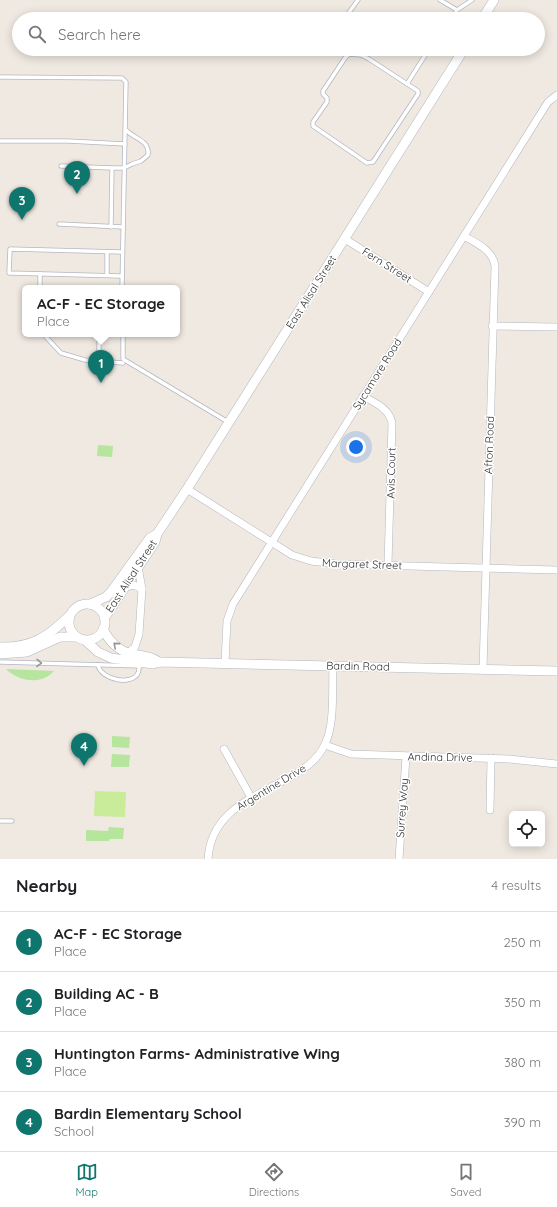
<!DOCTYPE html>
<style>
:root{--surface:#fff;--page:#f2f2f2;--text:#202124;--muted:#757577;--line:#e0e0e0;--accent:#0f766e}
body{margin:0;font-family:Quicksand,sans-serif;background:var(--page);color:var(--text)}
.controls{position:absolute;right:12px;bottom:12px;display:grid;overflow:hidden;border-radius:6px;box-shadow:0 2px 10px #0003}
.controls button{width:36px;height:36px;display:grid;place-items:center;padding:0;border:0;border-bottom:1px solid var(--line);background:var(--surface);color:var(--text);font:20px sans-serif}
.you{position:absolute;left:356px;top:447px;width:14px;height:14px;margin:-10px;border:3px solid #fff;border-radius:50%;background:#1a73e8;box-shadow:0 0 0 6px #1a73e833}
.badge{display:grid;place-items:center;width:26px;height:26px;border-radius:50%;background:var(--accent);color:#fff;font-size:13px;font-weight:700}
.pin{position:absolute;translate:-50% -33px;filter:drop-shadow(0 1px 2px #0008)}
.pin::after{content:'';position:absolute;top:21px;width:14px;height:12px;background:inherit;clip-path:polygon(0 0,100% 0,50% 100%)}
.popup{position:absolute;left:22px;top:285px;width:158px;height:52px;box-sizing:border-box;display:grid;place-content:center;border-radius:6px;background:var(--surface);filter:drop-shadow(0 1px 3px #0005);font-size:13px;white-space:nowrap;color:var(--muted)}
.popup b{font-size:15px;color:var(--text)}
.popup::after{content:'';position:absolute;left:50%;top:100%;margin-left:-8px;border:8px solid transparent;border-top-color:var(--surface)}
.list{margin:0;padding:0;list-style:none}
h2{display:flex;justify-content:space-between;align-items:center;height:52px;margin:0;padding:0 16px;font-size:17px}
h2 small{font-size:13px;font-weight:400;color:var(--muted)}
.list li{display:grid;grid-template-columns:26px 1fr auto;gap:12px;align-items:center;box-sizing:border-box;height:60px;padding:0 16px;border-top:1px solid var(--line)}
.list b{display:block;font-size:15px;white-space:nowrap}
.list p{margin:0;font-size:13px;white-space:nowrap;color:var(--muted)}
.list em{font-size:13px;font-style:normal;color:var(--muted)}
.icon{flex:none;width:22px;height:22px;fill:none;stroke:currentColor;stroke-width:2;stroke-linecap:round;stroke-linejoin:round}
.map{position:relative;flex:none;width:557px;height:859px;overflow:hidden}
.search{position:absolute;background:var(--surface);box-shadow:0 2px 10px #0003;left:12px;right:12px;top:12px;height:44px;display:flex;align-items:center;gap:10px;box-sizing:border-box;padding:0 14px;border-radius:22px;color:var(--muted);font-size:15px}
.sheet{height:292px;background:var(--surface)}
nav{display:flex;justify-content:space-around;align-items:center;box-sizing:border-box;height:56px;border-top:1px solid var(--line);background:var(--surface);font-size:11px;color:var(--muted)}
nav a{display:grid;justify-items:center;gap:2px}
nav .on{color:var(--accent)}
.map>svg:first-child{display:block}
.green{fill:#b6e59e}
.pitch{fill:#c9ec9a}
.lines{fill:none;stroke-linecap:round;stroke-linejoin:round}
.lane-casing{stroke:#b4b7c1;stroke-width:5}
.street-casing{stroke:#b4b7c1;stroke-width:8}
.secondary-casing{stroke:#b4b7c1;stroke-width:10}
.lane{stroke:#fff;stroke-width:3.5}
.street{stroke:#fff;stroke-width:7}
.secondary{stroke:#fff;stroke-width:9}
.oneway{stroke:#969696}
.labels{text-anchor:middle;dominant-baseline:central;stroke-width:3;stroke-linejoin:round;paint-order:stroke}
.street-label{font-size:11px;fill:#2e2e2e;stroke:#fff}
</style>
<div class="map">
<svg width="557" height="859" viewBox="0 0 557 859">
<rect width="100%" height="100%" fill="#efe9e1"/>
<g class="green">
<polygon points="98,445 113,446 112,457 97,456"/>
<path d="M6,669l48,2c-13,15 -36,10 -48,-2z"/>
<polygon points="112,736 130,737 129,748 112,747"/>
<polygon points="112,754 130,755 129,767 111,767"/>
<polygon points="109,827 124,828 123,839 110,839 109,841 86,841 86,830 108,831"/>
</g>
<polygon class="pitch" points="95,791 126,792 125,817 94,816"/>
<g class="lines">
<g class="lane-casing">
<g id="lane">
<polyline points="440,0 457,10 450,19"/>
<polyline points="457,10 472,0"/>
<polyline points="344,19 358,0"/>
<polyline points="343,49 349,54"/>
<polyline points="449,49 459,54"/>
<polygon points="349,54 361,55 369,59 418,91 418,94 373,162 367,163 313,126 313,122 327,102 327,98 323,94 323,91 345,58"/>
<polyline points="0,77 122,78 126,82 122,288"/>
<polyline points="407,84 429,49"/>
<polyline points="0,141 68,141 125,144"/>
<polyline points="61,166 112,168 111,227"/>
<path d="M112,168h12l8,-4 9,-3 7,-6c2,-15 -14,-16 -22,-25"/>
<polyline points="59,224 123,227"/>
<polyline points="40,274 40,288"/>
<polyline points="107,275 107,252"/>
<polyline points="121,276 9,273 10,249 122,252"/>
<polyline points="45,334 46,337 61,353 85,360 123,363"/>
<polyline points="123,334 123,359 228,422"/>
<polyline points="99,362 99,334"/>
<polyline points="0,662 141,666"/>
<path d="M98,665c3,15 34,21 40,8 1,-1 1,-6 1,-7"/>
<polyline points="0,821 12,821"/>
</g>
</g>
<g class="street-casing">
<g id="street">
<path d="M464,236c12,7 29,14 31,30l-12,403"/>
<polyline points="345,239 429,292"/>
<polyline points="492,326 557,327"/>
<path d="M363,396c12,7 26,12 29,27l-4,142"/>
<polyline points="187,489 292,555 311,561 336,564 557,570"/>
<polyline points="125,587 134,585 142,589"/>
<polyline points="128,653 135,647 139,634 142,589 138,567"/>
<polyline points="225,663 227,621 233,604 548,102 557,95"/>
<polyline points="325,745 351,754 509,759 557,764"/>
<polyline points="224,749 252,799"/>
<polyline points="490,810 491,758"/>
<path d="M208,859c3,-48 45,-61 82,-82 14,-8 28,-17 35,-33 10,-20 7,-55 8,-78"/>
<polyline points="399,859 406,757"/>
</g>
</g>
<g class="secondary-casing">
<g id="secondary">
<polyline points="482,19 494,0"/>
<circle cx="87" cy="622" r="18"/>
<polyline points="90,604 106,597 111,592 150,538 157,534"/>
<polyline points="105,617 155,542 157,534 187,489 464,49"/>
<path d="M103,629c6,12 16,22 29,25 10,2 19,2 27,8"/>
<polyline points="86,641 98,652 111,658 153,664 159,662 557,671"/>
<path d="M0,647c31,1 48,-10 69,-31"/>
<polyline points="0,654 27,652 60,637 76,637"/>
</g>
</g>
<use href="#lane" class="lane"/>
<use href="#street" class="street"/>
<use href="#secondary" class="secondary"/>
</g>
<defs><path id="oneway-chevron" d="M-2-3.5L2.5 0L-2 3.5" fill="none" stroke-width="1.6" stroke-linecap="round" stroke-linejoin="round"/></defs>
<g class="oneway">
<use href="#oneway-chevron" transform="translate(116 645) rotate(-139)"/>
<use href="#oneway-chevron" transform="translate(39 663) rotate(2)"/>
</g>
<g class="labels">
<g class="street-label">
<text transform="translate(387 265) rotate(32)">Fern Street</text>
<text transform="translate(311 292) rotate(-58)">East Alisal Street</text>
<text transform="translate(377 374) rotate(-58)">Sycamore Road</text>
<text transform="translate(489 445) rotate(-88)">Afton Road</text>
<text transform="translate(391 473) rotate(-89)">Avis Court</text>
<text transform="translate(362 564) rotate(2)">Margaret Street</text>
<text transform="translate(131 576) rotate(-57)">East Alisal Street</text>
<text transform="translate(358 666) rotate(1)">Bardin Road</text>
<text transform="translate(440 757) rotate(1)">Andina Drive</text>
<text transform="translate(271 787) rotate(-31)">Argentine Drive</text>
<text transform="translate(402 808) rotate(-86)">Surrey Way</text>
</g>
</g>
</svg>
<div class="controls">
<button><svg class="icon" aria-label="locate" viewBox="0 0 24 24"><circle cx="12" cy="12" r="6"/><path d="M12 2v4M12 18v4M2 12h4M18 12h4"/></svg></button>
</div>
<div class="you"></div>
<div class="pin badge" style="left:101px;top:383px">1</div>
<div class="popup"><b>AC-F - EC Storage</b>Place</div>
<div class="pin badge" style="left:77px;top:194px">2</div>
<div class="pin badge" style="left:22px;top:220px">3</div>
<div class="pin badge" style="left:84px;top:766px">4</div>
<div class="search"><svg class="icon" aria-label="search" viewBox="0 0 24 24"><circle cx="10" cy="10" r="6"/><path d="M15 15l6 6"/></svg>Search here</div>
</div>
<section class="sheet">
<h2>Nearby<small>4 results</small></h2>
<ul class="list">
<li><span class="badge">1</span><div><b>AC-F - EC Storage</b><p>Place</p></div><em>250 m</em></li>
<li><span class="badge">2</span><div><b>Building AC - B</b><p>Place</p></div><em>350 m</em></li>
<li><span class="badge">3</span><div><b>Huntington Farms- Administrative Wing</b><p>Place</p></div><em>380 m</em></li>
<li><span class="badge">4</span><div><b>Bardin Elementary School</b><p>School</p></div><em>390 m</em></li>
</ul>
</section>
<nav>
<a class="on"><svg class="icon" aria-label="map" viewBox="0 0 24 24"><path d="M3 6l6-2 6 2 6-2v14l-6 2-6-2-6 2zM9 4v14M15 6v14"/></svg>Map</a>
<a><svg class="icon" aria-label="directions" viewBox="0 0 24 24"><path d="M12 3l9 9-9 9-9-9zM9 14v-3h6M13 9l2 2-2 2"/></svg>Directions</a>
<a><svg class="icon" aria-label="saved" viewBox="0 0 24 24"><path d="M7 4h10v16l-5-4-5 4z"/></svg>Saved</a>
</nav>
